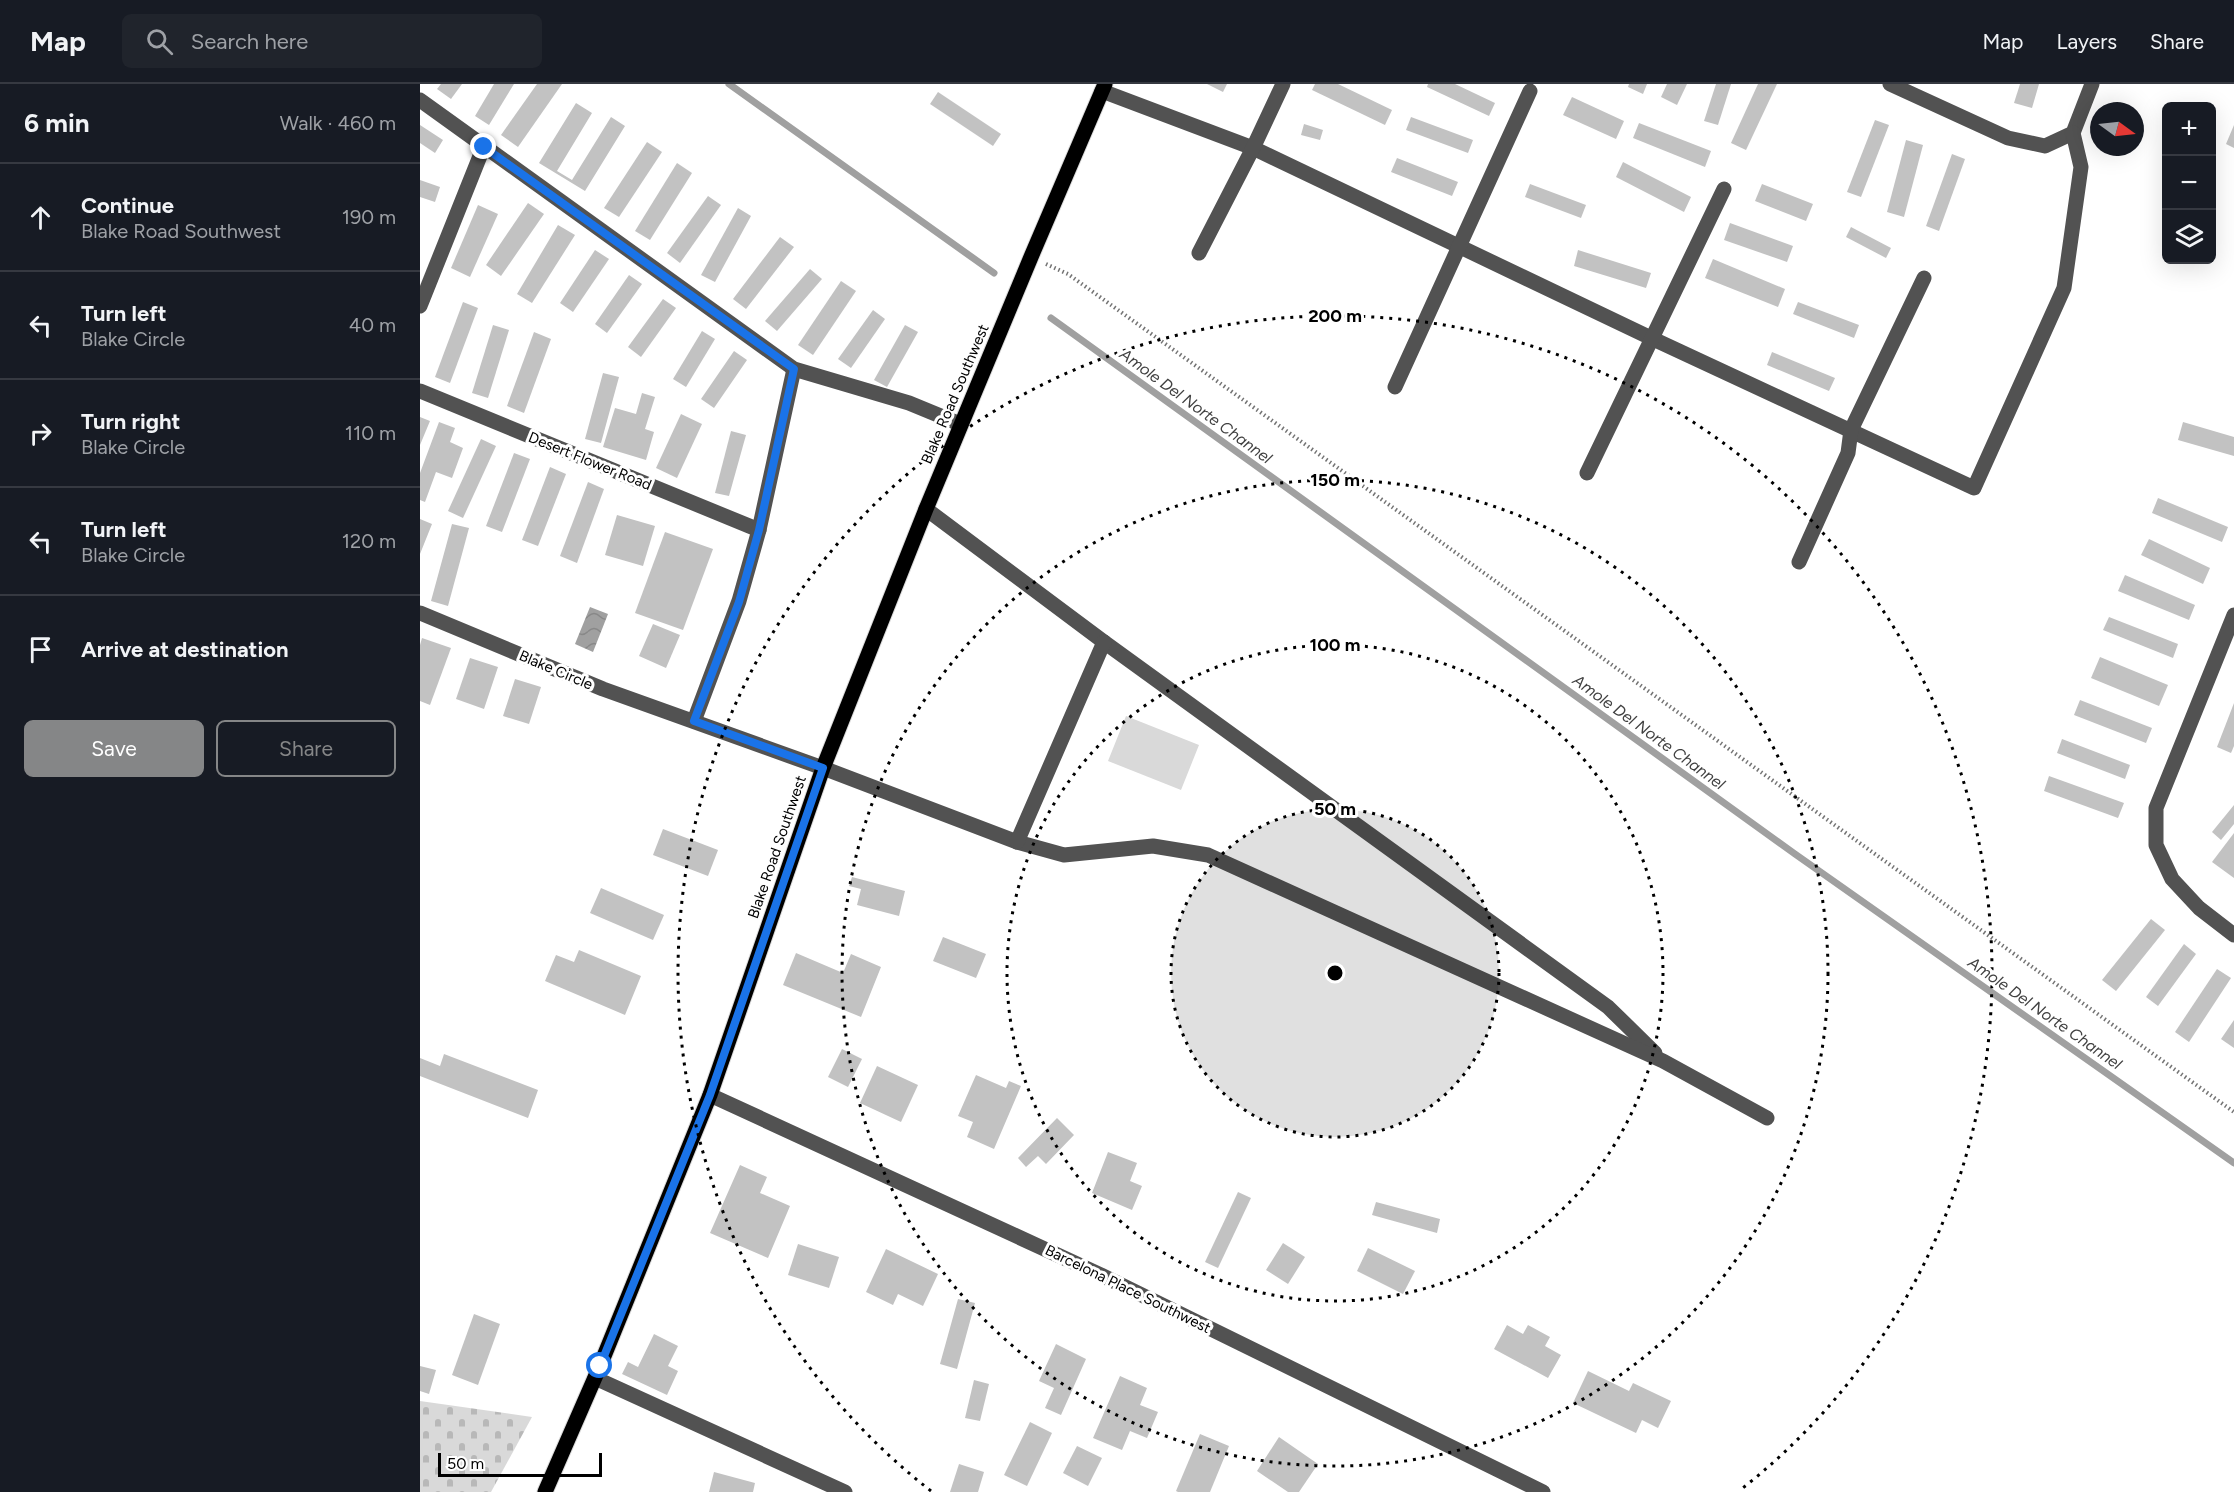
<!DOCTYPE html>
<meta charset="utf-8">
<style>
:root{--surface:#171b24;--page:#20242c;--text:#f1f3f6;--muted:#9ea1a6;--line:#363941;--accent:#858687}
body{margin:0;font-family:Figtree,sans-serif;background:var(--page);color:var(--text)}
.controls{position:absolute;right:18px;top:18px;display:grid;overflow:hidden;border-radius:9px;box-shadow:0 6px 24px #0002}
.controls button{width:54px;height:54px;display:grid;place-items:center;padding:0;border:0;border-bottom:2px solid var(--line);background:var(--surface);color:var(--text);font:30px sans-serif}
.compass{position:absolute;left:1670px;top:18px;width:54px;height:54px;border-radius:50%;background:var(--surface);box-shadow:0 6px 24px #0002;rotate:105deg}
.scale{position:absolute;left:18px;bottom:15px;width:164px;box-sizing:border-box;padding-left:6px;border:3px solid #000;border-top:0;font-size:16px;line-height:21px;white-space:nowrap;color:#000;-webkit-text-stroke:4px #fff;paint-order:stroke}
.stop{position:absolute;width:18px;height:18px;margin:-14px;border:4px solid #1a73e8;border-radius:50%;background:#fff}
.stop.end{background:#1a73e8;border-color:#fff;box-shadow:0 2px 6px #0008}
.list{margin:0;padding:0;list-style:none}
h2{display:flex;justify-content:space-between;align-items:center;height:78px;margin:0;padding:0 24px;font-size:26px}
h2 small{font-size:20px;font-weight:400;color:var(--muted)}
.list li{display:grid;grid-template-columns:39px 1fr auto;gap:18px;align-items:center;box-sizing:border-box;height:108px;padding:0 24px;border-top:2px solid var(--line)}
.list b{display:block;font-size:22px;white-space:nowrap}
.list p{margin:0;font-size:20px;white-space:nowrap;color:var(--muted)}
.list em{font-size:20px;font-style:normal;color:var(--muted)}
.actions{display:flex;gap:12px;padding:18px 24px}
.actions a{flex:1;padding:14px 0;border:2px solid var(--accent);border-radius:9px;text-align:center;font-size:21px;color:var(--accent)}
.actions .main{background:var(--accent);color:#fff}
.icon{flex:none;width:33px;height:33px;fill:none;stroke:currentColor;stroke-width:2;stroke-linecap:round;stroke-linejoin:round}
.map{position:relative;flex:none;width:1814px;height:1408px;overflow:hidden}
header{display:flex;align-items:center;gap:36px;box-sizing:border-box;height:84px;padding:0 30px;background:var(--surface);border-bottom:2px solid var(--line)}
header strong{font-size:28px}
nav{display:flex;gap:33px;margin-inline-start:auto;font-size:21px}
.search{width:420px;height:54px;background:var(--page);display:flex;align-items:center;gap:15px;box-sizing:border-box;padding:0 21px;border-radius:9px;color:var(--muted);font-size:22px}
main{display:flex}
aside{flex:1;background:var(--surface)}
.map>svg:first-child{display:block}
.cemetery{fill:url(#cemetery-stones)}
.pitch{fill:#d9d9d9}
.water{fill:url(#water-waves)}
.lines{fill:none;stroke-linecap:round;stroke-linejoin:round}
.stream{stroke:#a0a0a0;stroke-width:7}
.building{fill:#c2c2c2}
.major-casing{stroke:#dbdbdb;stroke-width:17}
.path{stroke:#747474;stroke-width:4;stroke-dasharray:1.5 3;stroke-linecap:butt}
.minor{stroke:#525252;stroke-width:15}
.major{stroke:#000;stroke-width:15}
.route{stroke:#1a73e8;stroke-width:8}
.ring{fill:none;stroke:#000;stroke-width:3;stroke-dasharray:3 6}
.labels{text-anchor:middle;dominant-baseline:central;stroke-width:6;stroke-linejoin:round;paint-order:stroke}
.street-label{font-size:15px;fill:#000;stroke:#fff}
.water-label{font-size:16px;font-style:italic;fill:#414141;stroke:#fff}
.centre{fill:#000;stroke:#fff;stroke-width:3}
.ring-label{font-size:18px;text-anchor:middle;font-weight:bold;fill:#000;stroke:#fff;stroke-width:6;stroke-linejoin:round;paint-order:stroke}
</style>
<header>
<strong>Map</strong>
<div class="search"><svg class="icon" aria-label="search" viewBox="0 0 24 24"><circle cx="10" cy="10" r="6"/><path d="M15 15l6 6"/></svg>Search here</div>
<nav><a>Map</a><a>Layers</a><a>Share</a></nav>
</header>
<main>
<aside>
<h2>6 min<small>Walk · 460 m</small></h2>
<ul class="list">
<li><svg class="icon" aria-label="ahead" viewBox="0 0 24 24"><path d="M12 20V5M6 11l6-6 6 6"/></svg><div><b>Continue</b><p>Blake Road Southwest</p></div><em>190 m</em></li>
<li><svg class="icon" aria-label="left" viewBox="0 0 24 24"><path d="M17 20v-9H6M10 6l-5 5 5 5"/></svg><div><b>Turn left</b><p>Blake Circle</p></div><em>40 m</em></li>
<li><svg class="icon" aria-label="right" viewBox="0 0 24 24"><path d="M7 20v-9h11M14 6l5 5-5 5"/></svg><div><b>Turn right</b><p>Blake Circle</p></div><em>110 m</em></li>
<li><svg class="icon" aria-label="left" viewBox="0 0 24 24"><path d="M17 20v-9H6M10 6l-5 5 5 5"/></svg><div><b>Turn left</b><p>Blake Circle</p></div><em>120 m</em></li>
<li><svg class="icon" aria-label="arrive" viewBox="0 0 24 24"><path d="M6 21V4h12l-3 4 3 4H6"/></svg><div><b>Arrive at destination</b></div></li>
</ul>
<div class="actions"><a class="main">Save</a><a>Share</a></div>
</aside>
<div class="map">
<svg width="1814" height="1408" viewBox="0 0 1814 1408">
<defs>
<pattern id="cemetery-stones" width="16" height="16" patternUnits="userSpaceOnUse" patternTransform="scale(1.5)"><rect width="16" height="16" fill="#d9d9d9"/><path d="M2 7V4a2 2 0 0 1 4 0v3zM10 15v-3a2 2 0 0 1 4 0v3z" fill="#b8b8b8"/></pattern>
<pattern id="water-waves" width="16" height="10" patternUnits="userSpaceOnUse" patternTransform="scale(1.5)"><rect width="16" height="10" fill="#a0a0a0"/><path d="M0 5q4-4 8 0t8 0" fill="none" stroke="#888"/></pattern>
</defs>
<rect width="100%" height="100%" fill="#fff"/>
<polygon class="cemetery" points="0,1317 112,1333 71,1408 0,1408"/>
<polygon class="pitch" points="706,632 779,661 761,706 688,677"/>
<polygon class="water" points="170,523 188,530 173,568 155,560"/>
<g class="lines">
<g class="stream">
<polyline points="309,0 574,189"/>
<polyline points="631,234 1375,770 1814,1079"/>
</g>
</g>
<g class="building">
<polygon points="21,0 42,0 31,15 17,5"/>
<polygon points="74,0 94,0 69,41 55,32"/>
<polygon points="117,0 142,0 98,63 81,51"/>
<polygon points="787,0 807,0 803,8"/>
<polygon points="895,0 918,0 972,26 965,41 892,6"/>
<polygon points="1008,0 1035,0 1075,19 1069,32 1007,3"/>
<polygon points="1209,0 1227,0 1223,10 1208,3"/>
<polygon points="1247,0 1267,0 1257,21 1241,13"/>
<polygon points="1296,0 1311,0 1298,41 1284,37"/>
<polygon points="1338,0 1357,0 1326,66 1311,59"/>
<polygon points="1600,0 1619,0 1612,24 1594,19"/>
<polygon points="518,8 581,50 573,62 510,20"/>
<polygon points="1152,13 1204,37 1196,55 1143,31"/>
<polygon points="156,19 172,29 137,87 152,96 191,33 205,42 165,107 119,79"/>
<polygon points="991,33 1053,56 1048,69 986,46"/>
<polygon points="1455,36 1469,41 1441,113 1427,108"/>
<polygon points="1219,39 1291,67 1285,83 1213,54"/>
<polygon points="884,40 903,46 900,56 881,51"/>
<polygon points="0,41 23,56 15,69 0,59"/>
<polygon points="1814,41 1814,64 1806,60"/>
<polygon points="1486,56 1503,61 1484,133 1467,128"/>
<polygon points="227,58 242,68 199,133 184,124"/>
<polygon points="1532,70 1545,75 1519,147 1506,142"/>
<polygon points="977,74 1038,98 1032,112 971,88"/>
<polygon points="1203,78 1271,113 1264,128 1196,93"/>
<polygon points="257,79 272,89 230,156 215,147"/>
<polygon points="0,96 20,103 15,118 0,113"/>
<polygon points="1110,100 1166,121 1161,134 1105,113"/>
<polygon points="1342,100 1393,120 1386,137 1335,117"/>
<polygon points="288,112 301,121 260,179 247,169"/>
<polygon points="108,119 124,130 81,192 66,181"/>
<polygon points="58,121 78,130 50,193 31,184"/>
<polygon points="318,124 331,132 295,198 281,191"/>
<polygon points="1310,139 1373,162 1367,178 1304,156"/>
<polygon points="138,141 155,151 112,219 97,210"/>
<polygon points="1431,143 1471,164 1466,174 1426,153"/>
<polygon points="360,153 374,163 326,225 313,215"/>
<polygon points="175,166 189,175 153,228 140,219"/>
<polygon points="1158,166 1231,189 1226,204 1154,182"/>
<polygon points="1293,175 1365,205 1358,223 1285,194"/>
<polygon points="390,185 402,195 357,247 345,237"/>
<polygon points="209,191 222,200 187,249 175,240"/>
<polygon points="421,197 436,207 393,271 378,261"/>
<polygon points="243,215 256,224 221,273 208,263"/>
<polygon points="43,218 58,224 30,299 15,293"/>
<polygon points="1378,218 1439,241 1434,254 1373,230"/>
<polygon points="453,226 465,235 431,284 418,275"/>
<polygon points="73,241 89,246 68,314 52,309"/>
<polygon points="485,241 498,248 467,303 454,296"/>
<polygon points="282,247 295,255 266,303 253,295"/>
<polygon points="114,248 131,255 104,329 87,322"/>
<polygon points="314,267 327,276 294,324 281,315"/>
<polygon points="1352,268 1415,294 1409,307 1347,281"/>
<polygon points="183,289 199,293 181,359 165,355"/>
<polygon points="222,309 235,313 225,345 234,348 226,376 183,363 195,324 216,330"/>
<polygon points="261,330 282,340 257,394 236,384"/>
<polygon points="0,333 10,337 0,361"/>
<polygon points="19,338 35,344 30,358 43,364 32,394 16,388 5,418 0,416 0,389"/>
<polygon points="1763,338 1814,353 1814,372 1758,356"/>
<polygon points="311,347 326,351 309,412 295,409"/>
<polygon points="61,355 76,362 43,434 28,427"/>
<polygon points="94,369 110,375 82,448 66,442"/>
<polygon points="130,383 146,390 118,462 102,456"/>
<polygon points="168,398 184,405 157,479 140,472"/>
<polygon points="1738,414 1808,443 1802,458 1732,429"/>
<polygon points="197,431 235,442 223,482 185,471"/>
<polygon points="0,435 12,440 0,470"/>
<polygon points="32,440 49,444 28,522 11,517"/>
<polygon points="245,448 293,465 263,546 215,529"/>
<polygon points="1729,455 1790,484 1783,500 1721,471"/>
<polygon points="1705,491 1775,521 1769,536 1698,507"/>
<polygon points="1689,533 1758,560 1753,574 1683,546"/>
<polygon points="233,540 260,551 246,584 219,572"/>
<polygon points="2,554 31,564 10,621 0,617 0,561"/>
<polygon points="1680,573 1748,601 1739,622 1671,594"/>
<polygon points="50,574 78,583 64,625 36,615"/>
<polygon points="95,595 121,603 109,640 83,632"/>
<polygon points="1660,616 1732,644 1726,659 1654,631"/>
<polygon points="1814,619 1814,662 1811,669 1797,663"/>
<polygon points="1642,655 1710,681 1705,695 1637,669"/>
<polygon points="1629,692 1704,719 1698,734 1624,707"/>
<polygon points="1814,721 1814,740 1801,756 1792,748"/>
<polygon points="243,745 298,766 288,792 233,771"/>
<polygon points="1814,749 1814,794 1792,778"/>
<polygon points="432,793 485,807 479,832 437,821 441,805 429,802"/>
<polygon points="181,804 244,831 233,856 170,829"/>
<polygon points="1731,835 1745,846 1696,907 1682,896"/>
<polygon points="523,853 566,870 556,894 513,877"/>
<polygon points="1764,860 1776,870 1738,922 1726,913"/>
<polygon points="159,866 221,892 205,931 125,897 136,871 154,878"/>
<polygon points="376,869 423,889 431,870 461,883 441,933 363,901"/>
<polygon points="1797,885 1811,894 1769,958 1755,948"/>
<polygon points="1814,936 1814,964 1801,955"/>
<polygon points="422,965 442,975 428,1003 408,993"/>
<polygon points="24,970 118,1006 108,1034 0,992 0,974 20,982"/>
<polygon points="457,982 498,1001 481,1038 440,1019"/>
<polygon points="556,991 586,1004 589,997 601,1002 574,1065 547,1053 553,1038 538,1032"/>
<polygon points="637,1034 654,1051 626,1080 618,1072 606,1083 598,1074"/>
<polygon points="688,1068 717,1079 710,1097 722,1102 712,1126 672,1109"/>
<polygon points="320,1081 347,1093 340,1109 370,1122 348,1174 290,1149"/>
<polygon points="818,1108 831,1114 798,1184 785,1178"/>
<polygon points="956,1118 1020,1135 1017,1149 952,1131"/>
<polygon points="863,1159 885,1173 868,1200 846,1186"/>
<polygon points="378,1160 419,1173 409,1204 368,1191"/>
<polygon points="948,1164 995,1187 983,1210 937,1187"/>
<polygon points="466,1165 518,1190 503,1222 478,1210 473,1221 446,1208"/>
<polygon points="538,1215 555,1219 537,1285 520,1280"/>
<polygon points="54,1230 80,1240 58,1301 32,1291"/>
<polygon points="1087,1241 1103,1250 1108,1241 1130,1253 1125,1262 1141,1271 1128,1294 1074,1265"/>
<polygon points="234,1250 258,1262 248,1282 258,1287 247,1311 202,1290 208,1278 218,1283"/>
<polygon points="636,1260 666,1275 641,1331 625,1324 634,1304 619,1297"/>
<polygon points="0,1282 16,1286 9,1310 0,1307"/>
<polygon points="1168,1287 1209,1307 1213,1299 1251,1317 1238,1344 1222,1336 1216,1349 1153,1319"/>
<polygon points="700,1292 727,1304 720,1321 738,1328 727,1354 710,1347 702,1366 673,1354"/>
<polygon points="554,1296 569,1300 560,1337 545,1334"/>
<polygon points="610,1338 632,1349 607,1402 584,1391"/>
<polygon points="780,1350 809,1362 790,1408 758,1408 756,1407"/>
<polygon points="859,1353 898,1380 879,1408 868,1408 837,1387"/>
<polygon points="657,1362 682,1374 668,1402 643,1389"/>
<polygon points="539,1380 564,1388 558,1408 530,1408"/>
<polygon points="294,1388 335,1399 333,1408 289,1408"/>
</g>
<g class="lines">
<g class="major-casing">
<polyline id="major" points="125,1408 180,1282 290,1011 403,684 506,425 611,173 685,0"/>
</g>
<polyline class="path" points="626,180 648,190 1814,1028"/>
<g class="minor">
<polyline points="1470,0 1588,54 1625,62 1653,49 1672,0"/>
<polyline points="682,7 833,64 1231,254 1554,404 1644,204 1661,83 1653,49"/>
<polyline points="0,16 374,285 489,319 540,340"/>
<polyline points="779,169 833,64 863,0"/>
<polyline points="0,222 64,62"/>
<polyline points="975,303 1110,7"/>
<polyline points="0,307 339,446"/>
<polyline points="1167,389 1304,105"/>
<polyline points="506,425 684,558 1188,923 1235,969"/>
<polyline points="1379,478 1428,369 1431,346 1504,194"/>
<polyline points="0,529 183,605 403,684 597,758 644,771 733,762 788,771 1243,977 1347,1034"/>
<polyline points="1814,531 1736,724 1736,761 1752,795 1779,824 1814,851"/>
<polyline points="274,637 319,517 339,446 374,285"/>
<polyline points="597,758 684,558"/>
<polyline points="290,1011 681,1191 1123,1408"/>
<polyline points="175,1294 425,1408"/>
</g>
<use href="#major" class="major"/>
</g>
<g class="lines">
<polyline class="route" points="64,63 374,285 339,446 319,518 274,637 403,684 290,1011 180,1282"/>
</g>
<circle cx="915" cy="889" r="164" fill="#000" fill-opacity=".12"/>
<g class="ring">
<circle cx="915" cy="889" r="164"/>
<circle cx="915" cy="889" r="328"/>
<circle cx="915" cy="889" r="493"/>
<path d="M511 1407A657 657 0 1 1 1319 1407"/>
</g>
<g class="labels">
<g class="street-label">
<text transform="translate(535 310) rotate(-67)">Blake Road Southwest</text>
<text transform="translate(170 377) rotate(22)">Desert Flower Road</text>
<text transform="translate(136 586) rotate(23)">Blake Circle</text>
<text transform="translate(357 763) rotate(-71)">Blake Road Southwest</text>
<text transform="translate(708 1205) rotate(26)">Barcelona Place Southwest</text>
</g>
<g class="water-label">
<text transform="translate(776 322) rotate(36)">Amole Del Norte Channel</text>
<text transform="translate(1229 648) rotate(36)">Amole Del Norte Channel</text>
<text transform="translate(1625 929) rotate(35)">Amole Del Norte Channel</text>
</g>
</g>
<circle cx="915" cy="889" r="9" class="centre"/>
<g class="ring-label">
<text x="915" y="238">200 m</text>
<text x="915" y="402">150 m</text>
<text x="915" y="567">100 m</text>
<text x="915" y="731">50 m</text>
</g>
</svg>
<div class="controls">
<button>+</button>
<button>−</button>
<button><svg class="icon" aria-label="layers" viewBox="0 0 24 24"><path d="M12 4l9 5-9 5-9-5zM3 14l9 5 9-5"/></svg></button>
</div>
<svg class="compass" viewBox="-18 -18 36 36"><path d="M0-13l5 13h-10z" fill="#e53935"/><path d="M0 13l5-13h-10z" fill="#9ea1a6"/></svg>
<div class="scale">50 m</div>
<div class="stop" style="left:180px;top:1282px"></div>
<div class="stop end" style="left:64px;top:63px"></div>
</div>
</main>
